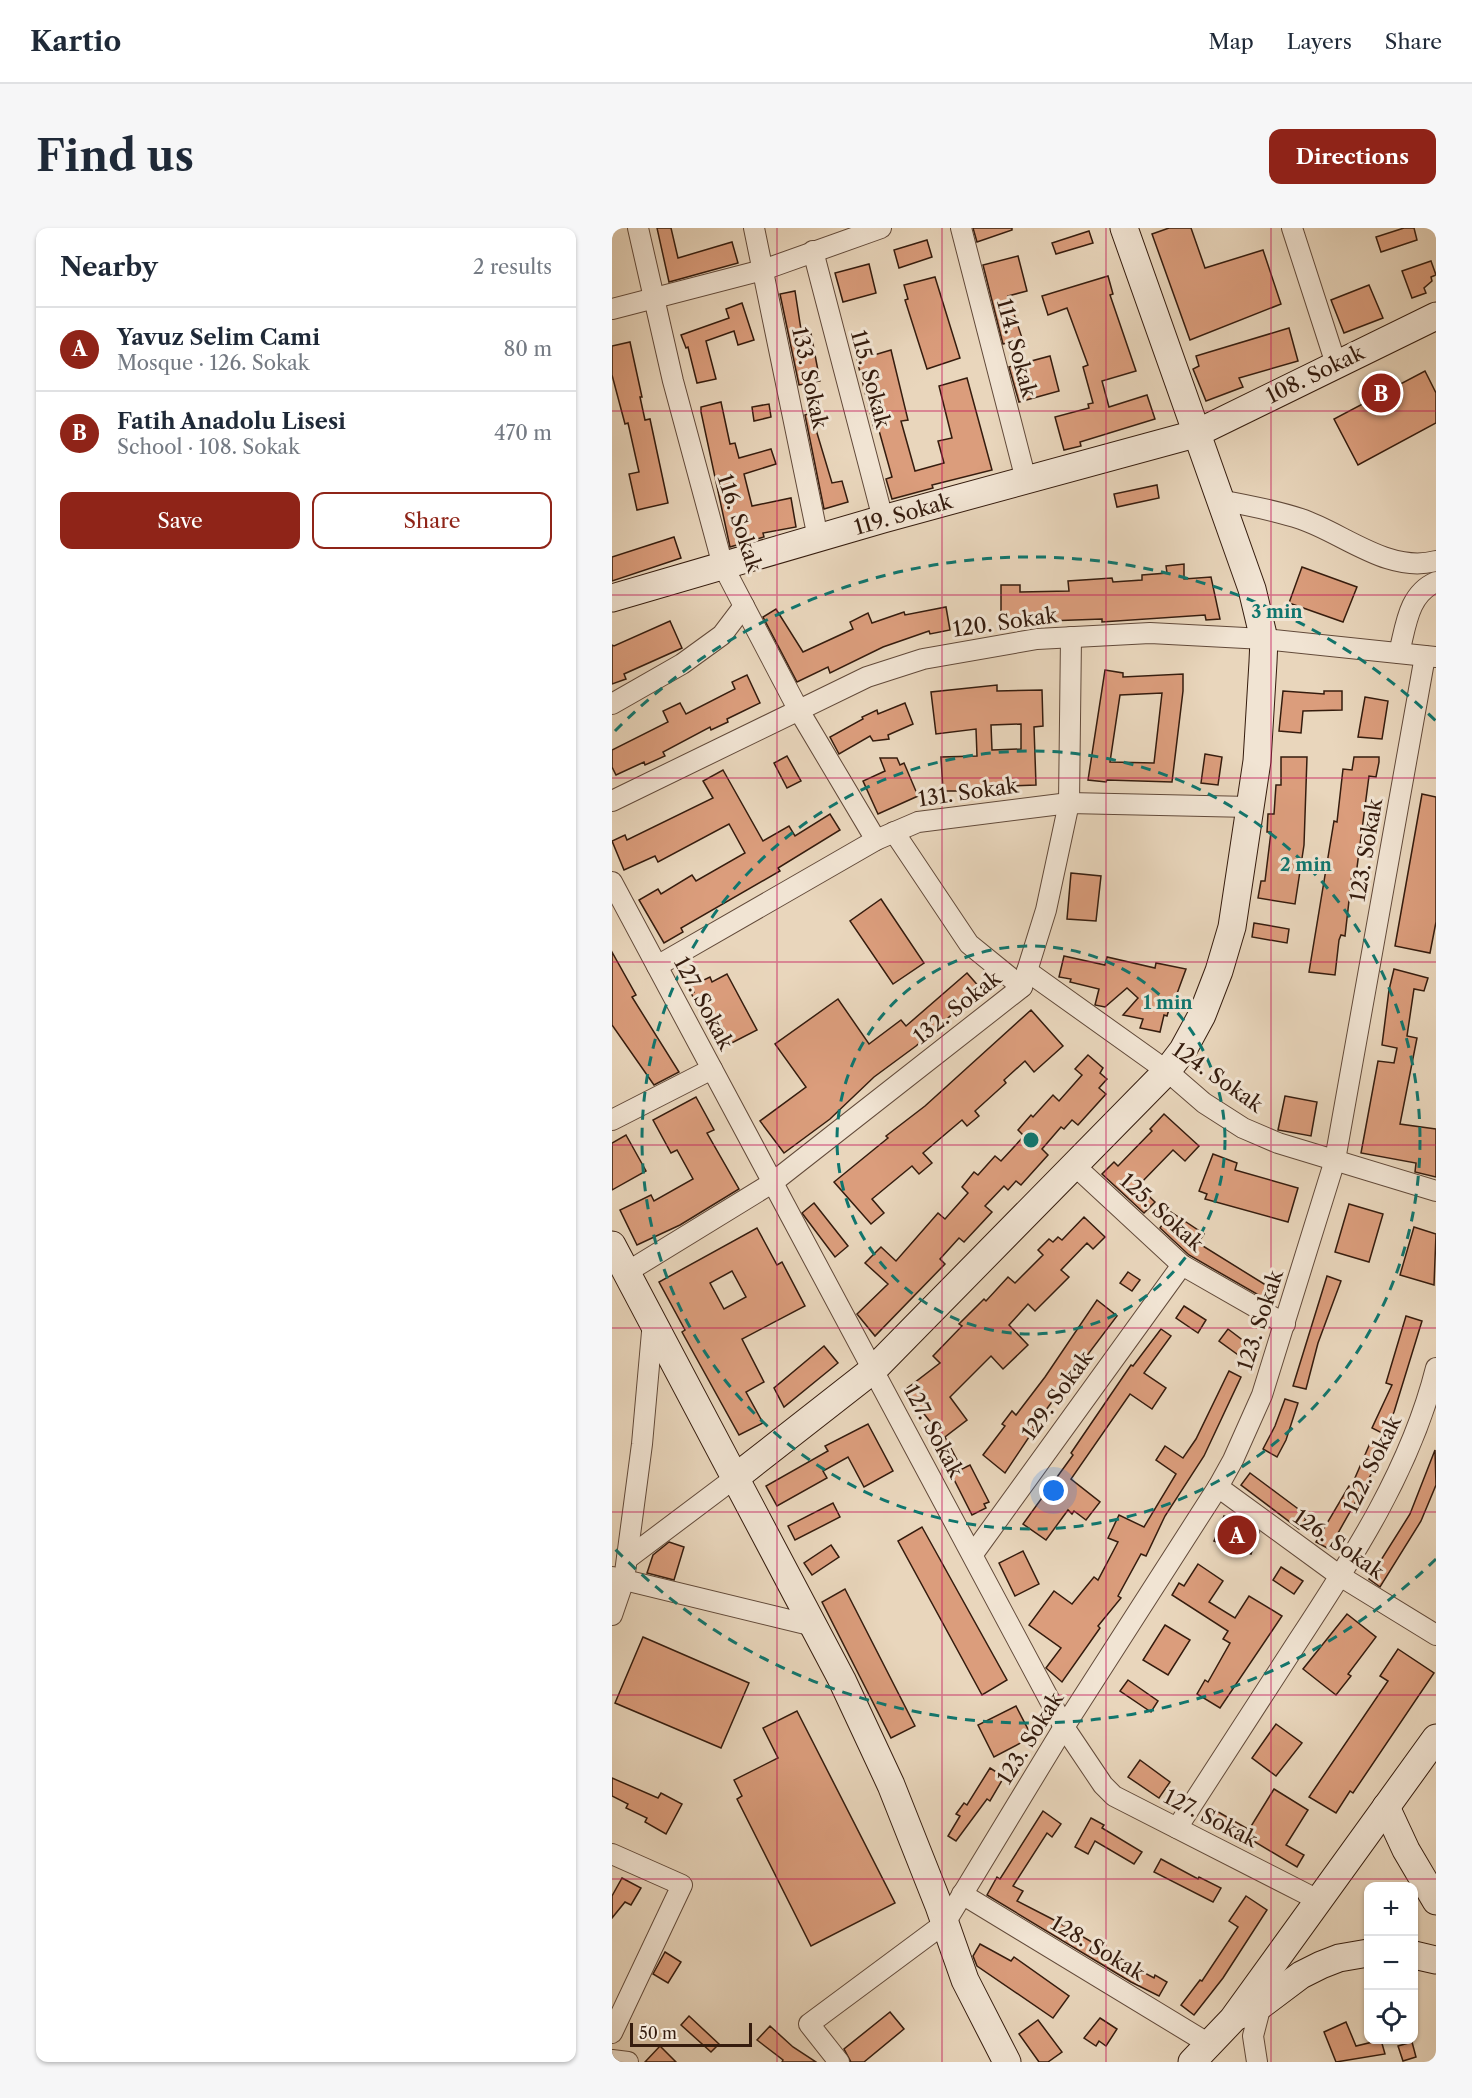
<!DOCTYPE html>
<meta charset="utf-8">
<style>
:root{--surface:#fff;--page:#f6f6f7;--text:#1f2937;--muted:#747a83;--line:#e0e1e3;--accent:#8f2418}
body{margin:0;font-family:"Libre Caslon Text",serif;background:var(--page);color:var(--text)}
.controls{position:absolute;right:18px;bottom:18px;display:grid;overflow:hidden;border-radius:12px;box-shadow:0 2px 4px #0004}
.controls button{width:54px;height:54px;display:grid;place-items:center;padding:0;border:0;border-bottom:2px solid var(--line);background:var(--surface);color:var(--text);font:30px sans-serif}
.scale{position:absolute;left:18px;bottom:15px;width:122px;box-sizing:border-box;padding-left:6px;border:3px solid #351c0e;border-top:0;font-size:16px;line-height:21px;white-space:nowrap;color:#351c0e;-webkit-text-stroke:4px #f1e4d3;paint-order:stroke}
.you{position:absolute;left:442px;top:1263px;width:21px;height:21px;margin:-15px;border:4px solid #fff;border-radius:50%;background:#1a73e8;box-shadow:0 0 0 9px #1a73e833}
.badge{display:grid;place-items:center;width:39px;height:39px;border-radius:50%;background:var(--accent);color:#fff;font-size:20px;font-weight:700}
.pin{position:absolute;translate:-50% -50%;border:3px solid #fff;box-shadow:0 2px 6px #0006}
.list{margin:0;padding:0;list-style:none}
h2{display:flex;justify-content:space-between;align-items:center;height:78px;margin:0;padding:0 24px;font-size:26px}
h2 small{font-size:20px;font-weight:400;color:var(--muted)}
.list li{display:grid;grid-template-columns:39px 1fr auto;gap:18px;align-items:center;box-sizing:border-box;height:84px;padding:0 24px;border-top:2px solid var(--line)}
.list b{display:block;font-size:22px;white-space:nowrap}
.list p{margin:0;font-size:20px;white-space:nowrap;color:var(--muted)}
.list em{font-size:20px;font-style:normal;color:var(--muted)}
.actions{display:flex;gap:12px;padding:18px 24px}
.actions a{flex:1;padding:14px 0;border:2px solid var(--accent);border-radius:12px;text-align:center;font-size:21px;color:var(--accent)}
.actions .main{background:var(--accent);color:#fff}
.icon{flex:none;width:33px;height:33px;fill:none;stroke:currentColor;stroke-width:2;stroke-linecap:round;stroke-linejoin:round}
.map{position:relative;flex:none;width:824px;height:1834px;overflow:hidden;border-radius:12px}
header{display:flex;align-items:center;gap:36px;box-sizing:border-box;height:84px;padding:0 30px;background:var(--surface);border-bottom:2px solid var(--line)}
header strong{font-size:28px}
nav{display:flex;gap:33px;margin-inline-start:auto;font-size:21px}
.intro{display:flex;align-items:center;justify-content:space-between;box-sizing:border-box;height:144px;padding:0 36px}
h1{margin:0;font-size:42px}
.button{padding:15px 27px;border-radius:12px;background:var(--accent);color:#fff;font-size:21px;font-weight:700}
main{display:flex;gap:36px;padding:0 36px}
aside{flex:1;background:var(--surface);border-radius:12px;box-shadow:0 2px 4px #0004}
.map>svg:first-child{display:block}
.building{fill:#db9d7c;stroke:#351c0e;stroke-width:1.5;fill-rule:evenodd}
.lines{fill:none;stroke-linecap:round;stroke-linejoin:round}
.street-casing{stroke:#624a3a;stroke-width:22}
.secondary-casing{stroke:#351c0e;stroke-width:29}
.street{stroke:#f1e4d3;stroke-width:20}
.secondary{stroke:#f1e4d3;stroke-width:27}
.grid{fill:none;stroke:#c2185b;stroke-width:1.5;stroke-opacity:0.55}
.ring{fill:none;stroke:#0f766e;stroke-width:3;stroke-dasharray:10 8}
.labels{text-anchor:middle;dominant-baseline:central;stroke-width:6;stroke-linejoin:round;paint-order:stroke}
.street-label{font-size:21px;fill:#351c0e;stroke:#f1e4d3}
.centre{fill:#0f766e;stroke:#f1e4d3;stroke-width:3}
.ring-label{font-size:18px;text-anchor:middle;font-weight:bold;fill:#0f766e;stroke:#f1e4d3;stroke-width:6;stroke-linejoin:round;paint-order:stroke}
</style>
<header>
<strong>Kartio</strong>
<nav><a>Map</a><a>Layers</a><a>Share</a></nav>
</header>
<div class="intro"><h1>Find us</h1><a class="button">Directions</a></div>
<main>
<aside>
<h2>Nearby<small>2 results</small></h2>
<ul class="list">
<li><span class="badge">A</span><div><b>Yavuz Selim Cami</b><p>Mosque · 126. Sokak</p></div><em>80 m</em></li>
<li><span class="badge">B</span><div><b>Fatih Anadolu Lisesi</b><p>School · 108. Sokak</p></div><em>470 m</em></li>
</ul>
<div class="actions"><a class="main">Save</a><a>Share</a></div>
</aside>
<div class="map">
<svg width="824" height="1834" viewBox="0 0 824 1834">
<rect width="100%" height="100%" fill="#e9d6bc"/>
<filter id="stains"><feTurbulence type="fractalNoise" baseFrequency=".00333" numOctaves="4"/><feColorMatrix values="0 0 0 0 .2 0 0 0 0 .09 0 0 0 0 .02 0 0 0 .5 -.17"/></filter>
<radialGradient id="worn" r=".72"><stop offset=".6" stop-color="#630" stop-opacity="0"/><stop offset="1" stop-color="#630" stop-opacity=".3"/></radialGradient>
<g class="building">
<polygon points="45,0 59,0 66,30 120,14 126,35 57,54"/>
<polygon points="361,0 400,0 400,2 365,14"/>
<polygon points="557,0 579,0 593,40 651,22 669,76 578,112 540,6"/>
<polygon points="792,0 802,0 805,12 769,24 764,9"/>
<polygon points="477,3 481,15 444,26 440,15"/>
<polygon points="315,12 320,29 287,40 282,22"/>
<polygon points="406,28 415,63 396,68 410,110 391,116 371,37"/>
<polygon points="819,33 824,47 819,49 820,53 812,60 814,65 800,70 790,43"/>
<polygon points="257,36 264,65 231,74 223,45"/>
<polygon points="496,48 501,66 498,67 524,143 490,153 497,179 535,167 543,191 468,214 469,218 452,222 443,189 477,180 476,176 481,175 471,139 476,137 455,80 436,87 430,68"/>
<polygon points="323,49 348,130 315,141 293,72 296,71 292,57"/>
<polygon points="757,57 771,90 732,105 719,72"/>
<polygon points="183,63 190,108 199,106 208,153 187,157 168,66"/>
<polygon points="130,75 142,112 126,117 122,103 94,113 104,151 85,155 76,119 74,120 69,107 117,90 114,81"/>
<polygon points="677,100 686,133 627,150 631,159 594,173 581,141 587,138 584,128"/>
<polygon points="18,114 30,169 28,169 33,192 38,191 56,275 25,282 17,246 27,244 16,195 13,196 0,147 0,118"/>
<polygon points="279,122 296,192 289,193 303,243 332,235 326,213 340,210 327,158 355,150 380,242 320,257 321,260 280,271 274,251 280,249 266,199 262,200 245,132"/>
<polygon points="438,128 447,163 407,174 397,139"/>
<polygon points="813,143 824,165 824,195 746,237 722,191"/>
<polygon points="109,174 118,216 123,215 127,230 159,221 164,236 132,246 140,278 179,270 184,299 151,305 152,309 118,319 89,184 89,179"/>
<polygon points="157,176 159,189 142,193 140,179"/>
<polygon points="199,185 220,255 230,253 236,274 212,281 193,187"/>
<polygon points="545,257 547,270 505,279 502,266"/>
<polygon points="62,309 69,330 0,353 0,329"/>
<polygon points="572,336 572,351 599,349 608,391 594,392 593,387 490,394 490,391 408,394 408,400 389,400 389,357 408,357 408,364 457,363 456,353 500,350 501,354 530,352 530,347 555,345 554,338"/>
<polygon points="690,339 745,359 731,394 677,375"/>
<polygon points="334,379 338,402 318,406 317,403 271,419 218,445 216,439 185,454 151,389 164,381 191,424 241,401 238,394 256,385 260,395 292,384 293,387"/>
<polygon points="58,393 70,420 12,446 14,451 0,456 0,417 2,418"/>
<path d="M493,442l18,3v4l60,-3v17l-11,91 -65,-2 -1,2 -18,-2zM550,465l-8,70 -44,-1 10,-67z"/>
<polygon points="135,447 148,475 115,491 116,494 99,502 98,499 51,524 53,528 33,537 32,534 4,547 0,539 0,522 56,494 51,483 68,475 74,486 123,461 120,454"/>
<path d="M385,457v6l45,-1 1,36 -9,1 2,58 -76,3v3h-17l-2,-34 36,-1 -1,-27 -40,5 -5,-42zM409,496v25l-29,1 -1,-25z"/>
<polygon points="671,463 712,466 712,463 730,463 730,482 691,483 689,505 667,503"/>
<polygon points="753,469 776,473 770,511 746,509"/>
<polygon points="293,475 301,496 276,507 277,511 261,513 258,508 227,526 218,509 251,491 250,489 265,482 266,486"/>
<polygon points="593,526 610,529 606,557 589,555"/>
<polygon points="175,528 189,553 175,560 162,535"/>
<polygon points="669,529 695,529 692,617 683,676 646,670 649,653 653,653 659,604 655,604 656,586 662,586 664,557 669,557"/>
<polygon points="742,529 767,529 767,534 764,549 757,548 744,647 740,646 733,708 729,707 727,712 723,747 697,744 722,593 725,594 731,541 740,542"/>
<polygon points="268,530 285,530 288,537 292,535 306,568 266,586 251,553 273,543"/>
<polygon points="111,542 151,613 177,598 183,608 218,586 228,602 166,640 168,643 69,700 71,704 52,715 27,672 46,661 49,666 80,647 84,653 133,625 117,596 46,634 43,628 12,642 0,613 13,607 15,612 101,570 91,553"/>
<polygon points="810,566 824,569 824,694 818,725 783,718"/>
<polygon points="459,645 489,648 484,693 455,691"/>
<polygon points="269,671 312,735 281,756 238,693"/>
<polygon points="642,695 677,701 675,715 640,709"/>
<polygon points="0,724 24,767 20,769 67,844 42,857 0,797"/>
<polygon points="452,728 493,737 495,729 543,740 544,735 574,741 563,771 560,771 555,788 552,787 548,804 528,800 531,791 511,787 526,770 515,760 493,779 483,777 487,761 458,754 459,751 447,749"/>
<polygon points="782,741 816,750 812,763 802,761 795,808 805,810 788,896 824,901 824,949 803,944 804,935 749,925 766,833 782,835 785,820 770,817 777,762"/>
<polygon points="355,745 369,761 304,818 262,849 218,891 172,925 148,893 194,859 163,816 226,771 257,816 289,792 294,798"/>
<polygon points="115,746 145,802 108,821 79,765 82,764 79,758 98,749 100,754"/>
<polygon points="419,782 451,818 422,844 413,833 392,852 394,855 363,883 367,888 355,898 350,892 311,925 320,935 307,946 300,938 260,971 272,985 259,996 222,954 276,910 274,908 313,878"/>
<polygon points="476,827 491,840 488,845 495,851 487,860 494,866 466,897 460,892 452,901 449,899 430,921 436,927 409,957 404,953 396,962 392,958 373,978 380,984 352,1014 347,1010 328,1031 333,1036 263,1108 245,1086 276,1056 253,1035 269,1019 284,1033 326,985 333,991 356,965 350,959 362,944 366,947 383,928 389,933 412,908 406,902 419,887 421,889 441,867 447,873 470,847 463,841"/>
<polygon points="673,868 705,874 699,908 666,902"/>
<polygon points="84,869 102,902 95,905 127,961 68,997 25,1017 8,982 39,967 42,973 81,951 65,922 59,925 41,892"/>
<polygon points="552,886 587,918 573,933 561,922 526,958 543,974 532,985 490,946 502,934 506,938 540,903 538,901"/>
<polygon points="14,907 34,943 0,962 0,915"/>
<polygon points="601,926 625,935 623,942 686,960 676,994 593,971 595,966 587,963"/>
<polygon points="202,975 236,1018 223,1029 190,985"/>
<polygon points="737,976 771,986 757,1034 723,1024"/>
<polygon points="559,984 592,1006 586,1015 657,1059 650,1069 577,1027 548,1000"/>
<polygon points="472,989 493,1009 481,1021 475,1015 449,1042 457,1049 423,1083 416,1076 397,1097 416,1117 391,1141 379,1128 338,1169 355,1192 333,1209 350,1241 358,1237 377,1274 372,1276 374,1280 360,1287 323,1214 328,1212 317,1199 320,1196 293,1162 328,1135 321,1128 350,1098 347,1096 372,1071 374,1073 396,1049 403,1055 431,1027 426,1022 437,1011 441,1014 446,1009 450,1012"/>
<polygon points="802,999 824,1006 822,1057 788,1047"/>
<path d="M145,1000l20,37 5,-3 23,44 -63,33 22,43 -18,10 17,31 -24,12 -57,-103 3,-2 -26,-48zM120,1043l14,26 -22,12 -14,-26z"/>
<polygon points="516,1044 528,1052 520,1063 508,1055"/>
<polygon points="715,1048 729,1053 706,1115 694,1161 681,1158"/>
<polygon points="485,1072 505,1088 421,1199 423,1200 393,1245 371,1227 393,1198 390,1196 400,1183 404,1187 433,1149"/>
<polygon points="572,1078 594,1092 586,1105 564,1090"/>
<polygon points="794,1088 810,1093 782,1184 772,1206 760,1200 780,1157 774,1155"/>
<polygon points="549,1101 559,1108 532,1145 554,1160 540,1181 518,1166 459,1251 488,1274 474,1292 462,1283 460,1286 456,1282 434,1312 411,1296 461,1227 459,1225 519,1137 521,1138"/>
<polygon points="616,1101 637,1117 629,1129 607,1113"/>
<polygon points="212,1118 226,1135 172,1179 162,1160"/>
<polygon points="617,1143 629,1149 592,1228 553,1288 534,1328 529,1326 506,1368 509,1370 486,1398 488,1400 450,1454 434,1440 449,1420 417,1397 442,1363 460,1376 482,1349 486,1352 506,1314 496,1310 507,1287 532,1299 564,1246 544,1232 553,1218 571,1230 584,1211"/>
<polygon points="673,1171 686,1175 674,1212 665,1229 651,1221 663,1198"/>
<polygon points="256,1196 281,1243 252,1259 236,1229 211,1243 215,1250 165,1278 154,1258 216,1223 213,1218"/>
<polygon points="759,1213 771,1219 761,1243 717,1321 704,1314 737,1258 739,1259"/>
<polygon points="823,1222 824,1257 809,1293 768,1359 757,1351 798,1286"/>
<polygon points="638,1245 689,1283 687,1285 694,1291 687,1301 629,1257"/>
<polygon points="221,1275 228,1289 183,1312 176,1298"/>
<polygon points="612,1288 639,1298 647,1304 639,1326 602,1313"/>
<polygon points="310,1299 395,1452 370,1467 286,1313"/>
<polygon points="57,1314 72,1319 62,1352 35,1345 41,1327"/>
<polygon points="219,1317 227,1329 200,1347 192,1335"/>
<polygon points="411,1323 427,1356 403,1368 387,1335"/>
<polygon points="586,1336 611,1353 597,1374 623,1390 637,1368 670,1388 608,1480 585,1466 593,1452 596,1454 618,1415 611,1411 616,1403 560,1367 567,1355 572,1358"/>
<polygon points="669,1339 691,1353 682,1366 661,1352"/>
<polygon points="233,1361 303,1498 279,1510 210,1374"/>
<polygon points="735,1386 764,1409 736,1446 739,1448 724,1467 691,1441"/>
<polygon points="553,1397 578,1412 556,1447 531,1432"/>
<polygon points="31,1409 137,1455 109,1520 3,1475"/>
<polygon points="786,1421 822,1445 741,1565 738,1563 724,1585 697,1569 776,1453 768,1448"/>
<polygon points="516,1452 546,1473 539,1484 508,1463"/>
<polygon points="404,1478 420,1509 382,1529 366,1497"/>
<polygon points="185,1483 283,1675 199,1718 125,1571 130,1568 122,1552 166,1530 151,1500"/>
<polygon points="664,1496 690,1515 664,1548 640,1530"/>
<polygon points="528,1532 558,1554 547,1570 516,1549"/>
<polygon points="378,1540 392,1549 378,1573 375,1571 344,1613 336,1608 348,1588 344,1586 352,1575 355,1577"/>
<polygon points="0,1550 46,1570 49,1565 70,1576 54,1606 33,1594 35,1590 14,1580 16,1576 0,1568"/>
<polygon points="662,1561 696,1582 674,1617 692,1627 685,1639 633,1608"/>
<polygon points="601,1581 636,1601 629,1613 594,1593"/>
<polygon points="431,1583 449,1596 440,1609 435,1605 401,1658 411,1663 405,1673 444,1693 485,1717 484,1719 542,1750 543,1747 555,1754 547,1768 519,1754 375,1667 385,1649 388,1651"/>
<polygon points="479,1590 492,1597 490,1600 530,1624 522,1636 483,1613 476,1626 463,1619"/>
<polygon points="549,1631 586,1651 587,1649 609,1660 601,1674 542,1644"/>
<polygon points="10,1650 29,1660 19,1677 13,1674 0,1690 0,1668"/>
<polygon points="634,1668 655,1682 611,1750 582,1787 569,1777 588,1752 590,1753 626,1699 617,1693"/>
<polygon points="368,1716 399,1733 402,1729 457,1768 441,1790 365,1738 361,1728"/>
<polygon points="53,1724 69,1734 56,1755 41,1746"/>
<polygon points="278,1784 292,1801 252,1834 239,1834 232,1821"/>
<polygon points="77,1788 107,1816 99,1824 69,1797"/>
<polygon points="488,1790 505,1801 494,1818 487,1813 484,1818 472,1810"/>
<polygon points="426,1792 450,1824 436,1834 427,1834 407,1806"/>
<polygon points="734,1794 744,1818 769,1812 773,1826 724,1834 712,1804"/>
<polygon points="158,1798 181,1819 204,1834 170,1834 171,1832 145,1812"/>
<polygon points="800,1814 804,1829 791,1833 786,1818"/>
<polygon points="48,1818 64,1834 33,1834"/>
</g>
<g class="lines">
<g class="street-casing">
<g id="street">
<polyline points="26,0 61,153 111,338 186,481 264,612"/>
<polyline points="142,0 206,310"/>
<polyline points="349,0 414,252"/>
<polyline points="680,0 724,136"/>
<polyline points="201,23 271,291"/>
<polyline points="0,81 151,42 269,0"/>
<path d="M607,272c28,5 55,10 82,19 42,14 88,55 135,42"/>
<path d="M787,425c7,-27 9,-59 37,-71"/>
<polyline points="0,476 70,436 110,407 132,378"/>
<polyline points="0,573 255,449 311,431 425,411 538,405 652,411 824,429"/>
<polyline points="282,604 357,716 410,759"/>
<polyline points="0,654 452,1499 491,1557 502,1568 706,1672"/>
<polyline points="45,738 264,612 306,594 457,575 638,579"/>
<polyline points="415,743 555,843 592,875 631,900 666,915 824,963"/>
<polyline points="0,892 100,841"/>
<polyline points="462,937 570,1037 673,1096"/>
<polyline points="15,1044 160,955 410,759 434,682 457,575 459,409"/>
<polyline points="606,1259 728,1348 824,1407"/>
<polyline points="361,1326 570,1037"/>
<polyline points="15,1331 124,1249"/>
<polyline points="0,1349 202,1398"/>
<polyline points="0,1387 12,1352 30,1216 41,1093"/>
<path d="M565,1600c40,-62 80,-124 121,-187 56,-85 113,-173 138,-273"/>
<polyline points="0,1626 70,1657 0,1805"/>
<polyline points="350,1666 597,1816"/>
<polyline points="0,1832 16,1834"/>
<polyline points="227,1834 197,1796 333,1695 452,1499 606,1259 621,1232 650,1167 723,932 813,428"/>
<polyline points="645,1834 641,1808 649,1777"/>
</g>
</g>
<g class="secondary-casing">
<g id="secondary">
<polyline points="0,370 271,291 583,206 824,88"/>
<polyline points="0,1017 230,1452 279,1557 327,1678 353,1752 395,1834"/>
<polyline points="124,1249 262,1141 555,843 571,822 590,787 607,743 620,699 645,533 651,434 652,411 640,361 512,0"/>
<polyline points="774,1579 794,1622 824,1673"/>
<polyline points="802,1727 824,1732"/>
<polyline points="628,1787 649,1777 689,1747 709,1737 727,1730 756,1725"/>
<polyline points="580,1834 621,1791 824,1510"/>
</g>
</g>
<use href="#street" class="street"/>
<use href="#secondary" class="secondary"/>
</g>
<path class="grid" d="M165,0v1834M330,0v1834M494,0v1834M659,0v1834M0,183h824M0,367h824M0,550h824M0,734h824M0,917h824M0,1100h824M0,1284h824M0,1467h824M0,1651h824"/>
<g class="ring">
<circle cx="419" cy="912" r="194"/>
<circle cx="419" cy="912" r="389"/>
<path d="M824 1331A583 583 0 0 1 3 1321M3 503A583 583 0 0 1 824 493"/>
</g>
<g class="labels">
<g class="street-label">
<text transform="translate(405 120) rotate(75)">114. Sokak</text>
<text transform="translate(703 146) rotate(-26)">108. Sokak</text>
<text transform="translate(198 150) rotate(78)">133. Sokak</text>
<text transform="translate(259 151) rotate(75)">115. Sokak</text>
<text transform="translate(291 286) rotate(-16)">119. Sokak</text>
<text transform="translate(128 295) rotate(72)">116. Sokak</text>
<text transform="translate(393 394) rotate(-8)">120. Sokak</text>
<text transform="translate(356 564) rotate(-8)">131. Sokak</text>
<text transform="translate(754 622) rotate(-80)">123. Sokak</text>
<text transform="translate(92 775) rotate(62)">127. Sokak</text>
<text transform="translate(345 779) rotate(-38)">132. Sokak</text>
<text transform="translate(606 849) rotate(35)">124. Sokak</text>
<text transform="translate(550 984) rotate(42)">125. Sokak</text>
<text transform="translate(648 1092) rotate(-72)">123. Sokak</text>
<text transform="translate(445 1167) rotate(-54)">129. Sokak</text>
<text transform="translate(322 1203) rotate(62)">127. Sokak</text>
<text transform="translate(760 1236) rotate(-64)">122. Sokak</text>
<text transform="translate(727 1316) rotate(35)">126. Sokak</text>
<text transform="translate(418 1510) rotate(-58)">123. Sokak</text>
<text transform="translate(599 1590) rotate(27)">127. Sokak</text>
<text transform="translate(486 1720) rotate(31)">128. Sokak</text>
</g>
</g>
<circle cx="419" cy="912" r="9" class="centre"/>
<g class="ring-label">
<text x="665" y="390">3 min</text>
<text x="694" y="643">2 min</text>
<text x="556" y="781">1 min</text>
</g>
<rect width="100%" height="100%" filter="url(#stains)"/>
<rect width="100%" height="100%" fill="url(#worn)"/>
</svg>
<div class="controls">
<button>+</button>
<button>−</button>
<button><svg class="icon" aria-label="locate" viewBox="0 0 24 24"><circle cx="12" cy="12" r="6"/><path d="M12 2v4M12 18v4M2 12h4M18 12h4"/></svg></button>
</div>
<div class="scale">50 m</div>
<div class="you"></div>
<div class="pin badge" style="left:625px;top:1307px">A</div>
<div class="pin badge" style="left:769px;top:165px">B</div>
</div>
</main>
